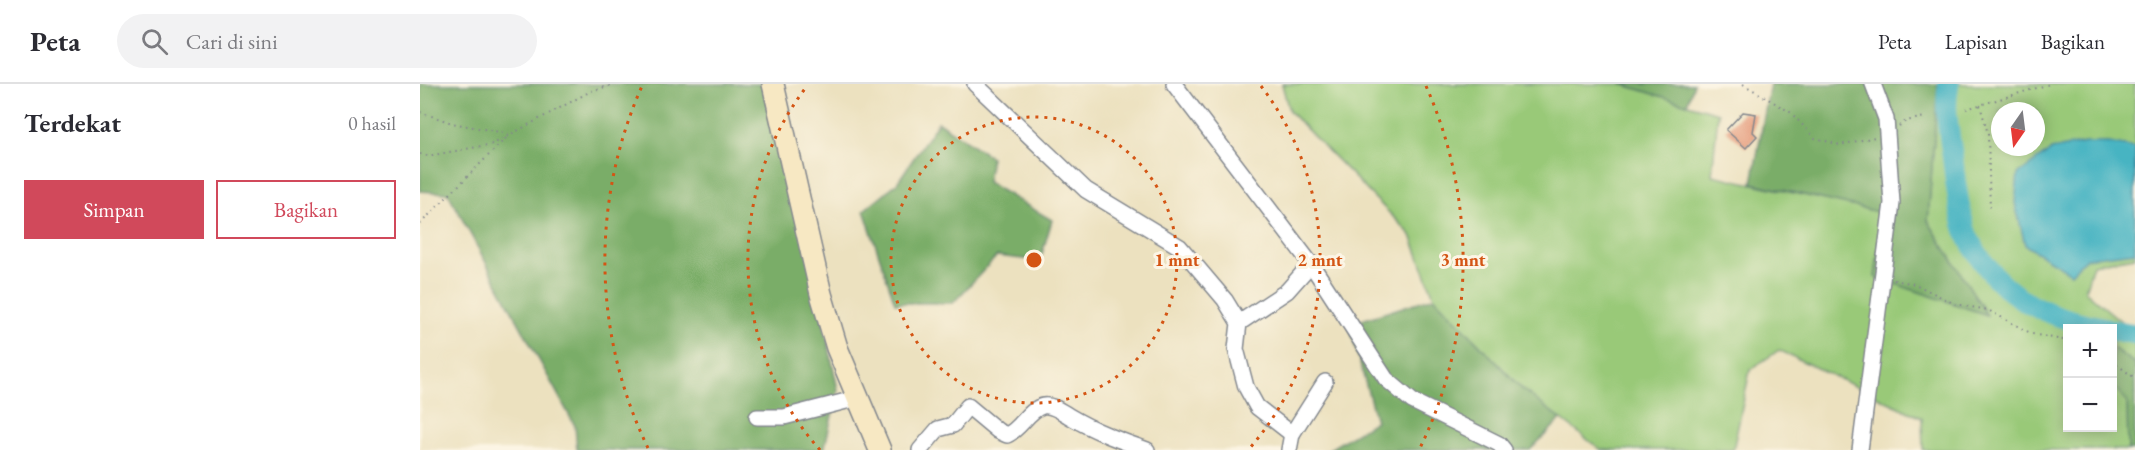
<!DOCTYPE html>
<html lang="id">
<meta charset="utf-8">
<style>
:root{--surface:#fff;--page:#f2f2f3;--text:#2b2b33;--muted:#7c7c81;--line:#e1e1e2;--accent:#d1495b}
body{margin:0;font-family:"EB Garamond",serif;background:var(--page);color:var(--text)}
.controls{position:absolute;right:18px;bottom:18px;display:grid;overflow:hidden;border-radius:0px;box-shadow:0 3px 15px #0003}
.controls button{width:54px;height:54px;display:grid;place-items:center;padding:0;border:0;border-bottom:2px solid var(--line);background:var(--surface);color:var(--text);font:30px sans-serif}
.compass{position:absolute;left:1571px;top:18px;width:54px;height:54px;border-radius:50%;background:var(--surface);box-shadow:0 3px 15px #0003;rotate:194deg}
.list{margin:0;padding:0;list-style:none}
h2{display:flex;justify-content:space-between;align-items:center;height:78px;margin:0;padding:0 24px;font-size:26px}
h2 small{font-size:20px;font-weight:400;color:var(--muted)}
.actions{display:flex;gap:12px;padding:18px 24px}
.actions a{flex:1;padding:14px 0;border:2px solid var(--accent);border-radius:0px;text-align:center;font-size:21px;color:var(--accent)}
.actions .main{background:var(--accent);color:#fff}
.icon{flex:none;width:33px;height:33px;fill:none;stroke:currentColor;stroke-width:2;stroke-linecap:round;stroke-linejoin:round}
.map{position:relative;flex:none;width:1715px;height:366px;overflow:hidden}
header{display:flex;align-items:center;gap:36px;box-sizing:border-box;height:84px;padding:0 30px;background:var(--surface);border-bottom:2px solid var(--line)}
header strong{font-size:28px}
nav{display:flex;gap:33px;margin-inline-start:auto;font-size:21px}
.search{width:420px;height:54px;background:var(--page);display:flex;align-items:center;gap:15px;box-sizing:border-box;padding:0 21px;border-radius:33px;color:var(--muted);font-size:22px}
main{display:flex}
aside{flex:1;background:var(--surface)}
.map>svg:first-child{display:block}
.green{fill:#99c978;stroke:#5a7c6b;stroke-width:1.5;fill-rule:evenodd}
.forest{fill:#7aad68;stroke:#4a6e63;stroke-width:1.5}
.water{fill:#46b4c2;stroke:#307290;stroke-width:1.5}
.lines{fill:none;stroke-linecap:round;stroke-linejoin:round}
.river{stroke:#46b4c2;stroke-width:21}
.building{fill:#e3926f}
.street-casing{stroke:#84888e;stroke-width:18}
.secondary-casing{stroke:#84888e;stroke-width:24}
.path{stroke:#84888e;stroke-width:2;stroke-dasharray:1.5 4.5;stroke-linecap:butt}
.street{stroke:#fff;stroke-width:15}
.secondary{stroke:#f7e8c3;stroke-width:21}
.ring{fill:none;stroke:#d45514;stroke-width:3;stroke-dasharray:3 6}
.centre{fill:#d45514;stroke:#fcf5e5;stroke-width:3}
.ring-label{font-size:18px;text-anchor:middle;font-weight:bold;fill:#d45514;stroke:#fcf5e5;stroke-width:6;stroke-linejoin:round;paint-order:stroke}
</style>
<header>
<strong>Peta</strong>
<div class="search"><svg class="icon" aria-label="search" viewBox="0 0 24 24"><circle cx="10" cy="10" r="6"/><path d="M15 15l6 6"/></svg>Cari di sini</div>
<nav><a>Peta</a><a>Lapisan</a><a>Bagikan</a></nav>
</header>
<main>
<aside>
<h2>Terdekat<small>0 hasil</small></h2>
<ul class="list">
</ul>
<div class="actions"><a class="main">Simpan</a><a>Bagikan</a></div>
</aside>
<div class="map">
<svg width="1715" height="366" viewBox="0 0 1715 366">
<rect width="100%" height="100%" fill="#fcf5e5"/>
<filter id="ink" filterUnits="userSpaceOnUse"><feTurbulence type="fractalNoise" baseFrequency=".0167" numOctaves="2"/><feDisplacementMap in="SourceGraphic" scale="12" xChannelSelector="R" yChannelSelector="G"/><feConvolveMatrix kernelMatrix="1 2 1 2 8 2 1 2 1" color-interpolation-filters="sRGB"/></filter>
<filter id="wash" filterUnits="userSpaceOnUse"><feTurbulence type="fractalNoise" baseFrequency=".008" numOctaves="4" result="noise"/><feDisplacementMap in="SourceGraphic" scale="24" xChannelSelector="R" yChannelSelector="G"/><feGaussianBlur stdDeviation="1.35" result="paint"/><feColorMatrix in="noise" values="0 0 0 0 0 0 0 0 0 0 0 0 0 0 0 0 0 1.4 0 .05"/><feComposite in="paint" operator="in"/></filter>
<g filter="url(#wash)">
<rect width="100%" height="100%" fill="#ece1bf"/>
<path class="green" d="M862,0h339l97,29 -6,62 172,38 102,101 -58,-93 10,-137h197v173l-42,7 -8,27 50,42v31l-22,-16 -1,-20h-44v100h44l1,-43 14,16 1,49h-205l-1,-32 -143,-68 -29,20 -17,80h-132l-78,-60 -89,-93 -23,-62 -122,-124zM1580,27h36v36h-36z"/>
<g class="forest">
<polygon points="0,0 353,0 418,306 404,366 157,366 155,342 28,109 0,107"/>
<polygon points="1201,0 1274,0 1267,20"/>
<polygon points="1350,0 1518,0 1508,137 1567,231 1455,193 1463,129 1332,99"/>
<polygon points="518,38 571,73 567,98 632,136 620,177 577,172 533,219 475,219 444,126 477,99"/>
<polygon points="1014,213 1103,306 1141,335 1110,366 908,366 956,337 929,240"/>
<polygon points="1693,264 1715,280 1715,366 1708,366 1707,318 1693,301"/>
</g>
<polygon class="water" points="1665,59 1689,59 1715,64 1715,168 1666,174 1651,189 1605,161 1595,119 1598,90 1631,66"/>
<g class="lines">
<g class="river">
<path d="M1529,0c-6,25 1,52 4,77 2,19 8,65 17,80 31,58 75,76 136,87"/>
<polyline points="1692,246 1715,250"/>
</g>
</g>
<g id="blocks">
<polygon class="building" points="1323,28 1336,30 1333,48 1337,52 1326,64 1306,46"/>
</g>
</g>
<g filter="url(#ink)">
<use href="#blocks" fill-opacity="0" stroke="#84888e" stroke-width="1.5"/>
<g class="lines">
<g class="street-casing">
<g id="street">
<polyline points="555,0 666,106 760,163 805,216 819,239 816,265 826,303 837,323 872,350"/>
<polyline points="754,0 891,180 966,295 992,317 1079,360 1084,366"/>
<polyline points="819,239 867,207 891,180"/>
<polyline points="337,333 364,333 438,314"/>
<path d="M500,366l18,-21 15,-4 15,-19 30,25 9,4c14,-6 22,-26 36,-29 9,-2 19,6 26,10 25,15 50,24 78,34"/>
<polyline points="869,366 872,350 905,298"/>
<polyline points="1440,366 1472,119 1466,35 1453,0"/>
</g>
</g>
<g class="secondary-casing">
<polyline id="secondary" points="353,0 401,210 417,264 460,366"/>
</g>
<g class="path">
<polyline points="1323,0 1370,28 1395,54 1420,61 1455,53"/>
<polyline points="1560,21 1568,50 1570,125"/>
<polyline points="1546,25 1630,0"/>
<polyline points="0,28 32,39 90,50"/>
<polyline points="1479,42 1486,37 1505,33"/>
<polyline points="0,70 8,72 73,60 171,7 196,0"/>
<polyline points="0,140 86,54"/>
<polyline points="1474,196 1495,200 1535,220 1568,226 1612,250 1648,257"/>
<polyline points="1692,277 1715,294"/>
</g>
<use href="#street" class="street"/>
<use href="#secondary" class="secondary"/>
</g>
</g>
<g class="ring">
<circle cx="614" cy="176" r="143"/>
<path d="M400 366A286 286 0 0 1 387 2M841 2A286 286 0 0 1 828 366"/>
<path d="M228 364A429 429 0 0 1 222 2M1006 2A429 429 0 0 1 1000 364"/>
</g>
<circle cx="614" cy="176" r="9" class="centre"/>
<g class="ring-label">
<text x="757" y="182">1 mnt</text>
<text x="900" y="182">2 mnt</text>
<text x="1043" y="182">3 mnt</text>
</g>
</svg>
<div class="controls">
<button>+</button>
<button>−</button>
</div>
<svg class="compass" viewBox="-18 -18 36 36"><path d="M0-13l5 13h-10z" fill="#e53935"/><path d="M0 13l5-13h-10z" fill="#7c7c81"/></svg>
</div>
</main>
